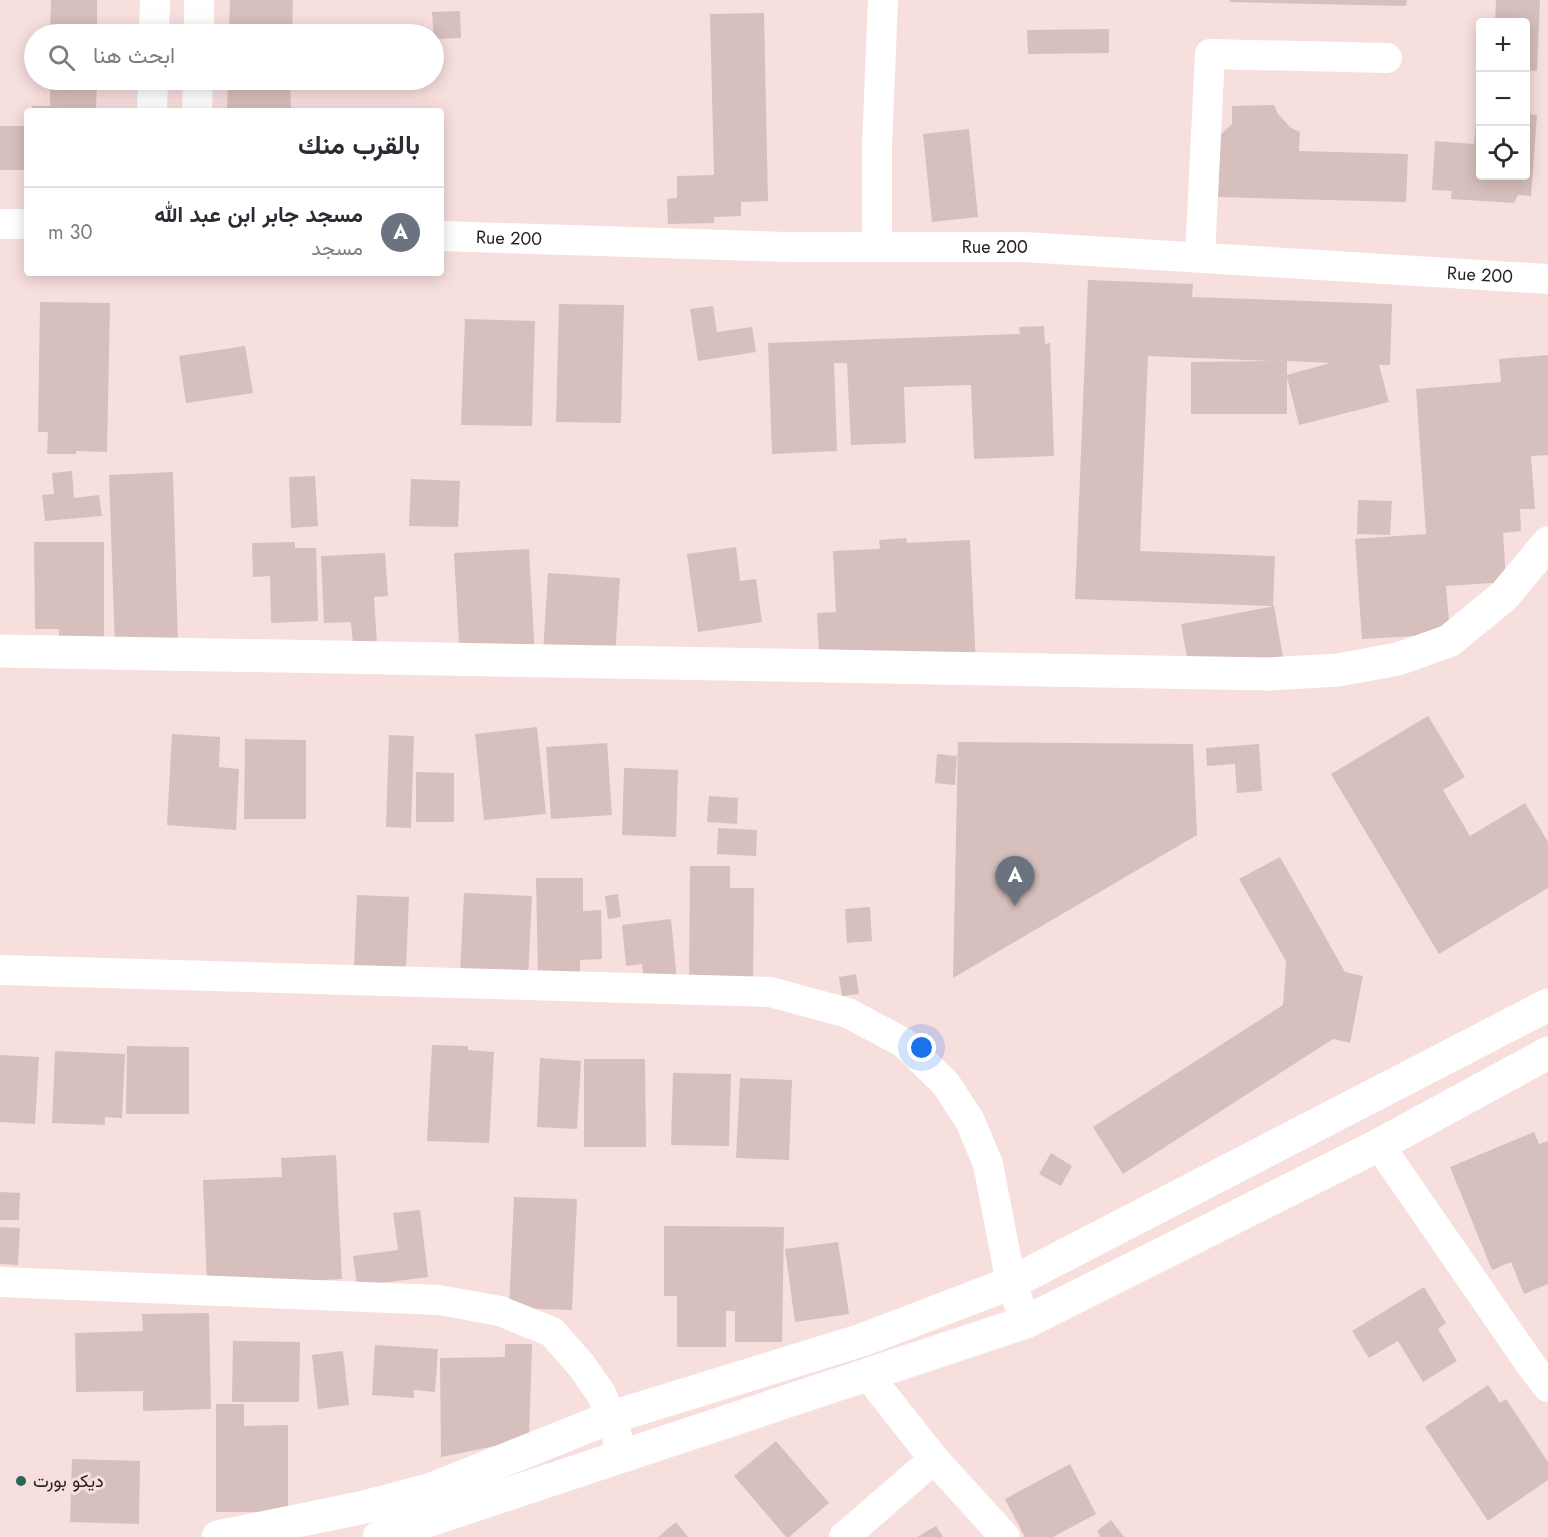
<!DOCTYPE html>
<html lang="ar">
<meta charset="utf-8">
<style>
:root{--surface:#fff;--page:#f2f2f3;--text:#2b2b33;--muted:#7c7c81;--line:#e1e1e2;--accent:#266654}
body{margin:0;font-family:Jost,Vazirmatn,sans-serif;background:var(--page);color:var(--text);direction:rtl}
.controls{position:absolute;right:18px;top:18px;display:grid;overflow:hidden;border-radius:6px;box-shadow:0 3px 15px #0003}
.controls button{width:54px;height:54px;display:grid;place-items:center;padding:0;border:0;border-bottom:2px solid var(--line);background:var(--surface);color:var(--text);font:30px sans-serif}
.you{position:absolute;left:922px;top:1048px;width:21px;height:21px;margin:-15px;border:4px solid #fff;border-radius:50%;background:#1a73e8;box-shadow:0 0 0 9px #1a73e833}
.badge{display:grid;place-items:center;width:39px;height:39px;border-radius:50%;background:var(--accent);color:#fff;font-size:20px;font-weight:700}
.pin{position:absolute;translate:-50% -50px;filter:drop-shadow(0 2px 3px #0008)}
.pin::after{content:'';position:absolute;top:32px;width:21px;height:18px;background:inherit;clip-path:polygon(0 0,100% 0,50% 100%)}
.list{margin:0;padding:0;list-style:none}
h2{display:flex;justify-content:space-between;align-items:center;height:78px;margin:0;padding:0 24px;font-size:26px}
h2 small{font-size:20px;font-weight:400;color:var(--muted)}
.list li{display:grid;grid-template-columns:39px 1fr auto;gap:18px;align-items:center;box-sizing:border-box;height:90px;padding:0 24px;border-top:2px solid var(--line)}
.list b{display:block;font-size:22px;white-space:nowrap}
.list p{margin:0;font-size:20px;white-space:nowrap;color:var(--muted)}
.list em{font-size:20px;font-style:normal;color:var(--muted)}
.icon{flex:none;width:33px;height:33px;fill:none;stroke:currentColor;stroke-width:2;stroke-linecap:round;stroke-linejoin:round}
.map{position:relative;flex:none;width:1548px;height:1537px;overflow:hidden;direction:ltr}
.search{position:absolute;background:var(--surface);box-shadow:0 3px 15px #0003;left:24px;top:24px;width:420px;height:66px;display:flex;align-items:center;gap:15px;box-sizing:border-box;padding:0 21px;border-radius:33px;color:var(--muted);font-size:22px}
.panel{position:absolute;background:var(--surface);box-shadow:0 3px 15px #0003;left:24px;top:108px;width:420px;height:168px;border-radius:6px;direction:rtl}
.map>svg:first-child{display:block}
.building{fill:#d6bfbd;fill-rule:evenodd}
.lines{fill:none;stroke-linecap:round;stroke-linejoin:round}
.street{stroke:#fff;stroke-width:30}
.secondary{stroke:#fff;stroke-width:33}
.poi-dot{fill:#266654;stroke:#f7dfde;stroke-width:2}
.labels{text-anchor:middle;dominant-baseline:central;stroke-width:6;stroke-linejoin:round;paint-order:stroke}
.street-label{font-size:18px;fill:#292020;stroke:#f7dfde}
.poi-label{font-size:18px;fill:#292020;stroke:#f7dfde;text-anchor:start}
</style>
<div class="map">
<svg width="1548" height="1537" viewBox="0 0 1548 1537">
<rect width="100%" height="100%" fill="#f7dfde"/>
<g class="building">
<polygon points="51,0 97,0 97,34 50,34"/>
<polygon points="230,0 293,0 292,34 229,34"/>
<polygon points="1230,0 1407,0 1406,6 1230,2"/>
<polygon points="1496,0 1540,0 1537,71 1526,70 1526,22 1495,22"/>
<polygon points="460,11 461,38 434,39 432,12"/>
<polygon points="764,13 768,201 741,202 741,216 714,217 714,223 668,224 667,199 677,198 677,176 714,175 710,14"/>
<polygon points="1109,29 1109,53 1028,54 1027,30"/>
<polygon points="50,80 97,80 96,111 32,111 32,106 50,106"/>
<polygon points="228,80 290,80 291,111 227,111"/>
<polygon points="1274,105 1278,114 1291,128 1300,132 1299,151 1408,154 1406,202 1218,197 1220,135 1232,124 1232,106"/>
<polygon points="1477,111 1480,111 1480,176 1526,176 1526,114 1537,115 1531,196 1518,195 1514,203 1451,199 1452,191 1432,190 1435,141 1474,144"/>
<rect x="0" y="126" width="27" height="44"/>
<polygon points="969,129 978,217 932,222 923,134"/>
<path d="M1088,280l105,4 -1,13 200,7 -2,61h-11l10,37 -90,23 -12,-48v37h-96v-52l82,-1 -125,-5 -8,195 135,5 -2,50 -198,-7zM1287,361l43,2 -43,12z"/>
<polygon points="40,302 110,303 107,452 76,451 76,454 47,454 48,432 38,432"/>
<polygon points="559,304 624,305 621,423 556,422"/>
<polygon points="713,306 717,332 752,327 756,352 698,361 690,309"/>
<polygon points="465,319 535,321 532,426 461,425"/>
<polygon points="1044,326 1045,344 1050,343 1054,456 974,459 971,385 904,387 906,443 851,445 847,363 834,363 837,451 772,454 768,343 1020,334 1019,327"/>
<polygon points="245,346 253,393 186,403 179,356"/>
<polygon points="1548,355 1548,455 1531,456 1535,509 1520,509 1521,531 1503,533 1506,582 1446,586 1450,634 1362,639 1355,539 1426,534 1416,389 1501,382 1499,359"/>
<polygon points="72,471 74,498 99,495 102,516 45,521 42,495 54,494 52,473"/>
<polygon points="173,472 178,645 115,647 109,475"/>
<polygon points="315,476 318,526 291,528 289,477"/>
<polygon points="411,479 460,481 458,527 409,526"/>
<polygon points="1358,500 1392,501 1390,535 1357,534"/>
<polygon points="906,538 907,543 970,540 976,665 820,673 817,613 836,612 833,551 880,549 879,540"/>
<polygon points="34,542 104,542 104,645 59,645 59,629 35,629"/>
<polygon points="295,542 295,548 316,548 318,621 271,623 270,576 253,577 252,543"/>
<polygon points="736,547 740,581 756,579 762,622 698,632 687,554"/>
<polygon points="529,549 535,656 460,660 454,553"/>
<polygon points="385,553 388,596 374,597 377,643 353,644 351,622 324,623 321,556"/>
<polygon points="548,573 620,578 615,657 543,653"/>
<polygon points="1274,606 1283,657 1190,674 1181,624"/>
<polygon points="1428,716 1465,777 1443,790 1470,836 1525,803 1548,842 1548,888 1439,954 1331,774"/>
<polygon points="537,727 546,814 484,820 475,734"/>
<polygon points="172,734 220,737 219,767 239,769 236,830 167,825"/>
<polygon points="389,735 414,736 411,828 386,827"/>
<polygon points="245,739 306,740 306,819 244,819"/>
<polygon points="958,742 1193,744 1197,835 953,978"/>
<polygon points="607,743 612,815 551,819 546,747"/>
<polygon points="1259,744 1262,791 1237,793 1235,764 1207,766 1206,748"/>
<polygon points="937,754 957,756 955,785 935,783"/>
<polygon points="624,768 678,770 676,837 622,835"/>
<polygon points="416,772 454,773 454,822 416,822"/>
<polygon points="709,796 738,798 737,824 707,822"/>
<polygon points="718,828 757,830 756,856 717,854"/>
<polygon points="1280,857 1345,972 1363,976 1350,1043 1333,1039 1123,1174 1093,1127 1283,1005 1286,961 1239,879"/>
<polygon points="690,866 730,866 730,888 754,888 753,983 689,983"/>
<polygon points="536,878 583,878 583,911 601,910 602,959 580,960 580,974 538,975"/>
<polygon points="464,893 532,896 528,978 460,974"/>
<polygon points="618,894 621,917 608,919 605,896"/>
<polygon points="357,895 409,897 406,969 354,967"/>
<polygon points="870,907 872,941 847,943 845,909"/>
<polygon points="671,919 677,981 644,984 642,964 626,966 622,925"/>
<polygon points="856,974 859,994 842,996 839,977"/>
<polygon points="432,1045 468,1046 468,1050 494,1052 489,1143 427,1141"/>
<polygon points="127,1046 189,1047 189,1114 126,1114"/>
<polygon points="55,1051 125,1054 122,1118 105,1117 105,1125 52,1123"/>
<polygon points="0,1055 39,1057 35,1124 0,1122"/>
<polygon points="540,1058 581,1061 577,1129 537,1127"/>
<polygon points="584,1059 645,1059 646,1147 584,1147"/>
<polygon points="673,1073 731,1074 729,1146 671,1145"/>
<polygon points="740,1078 792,1080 789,1160 736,1158"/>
<polygon points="1534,1132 1539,1144 1548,1141 1548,1284 1524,1294 1511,1262 1492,1270 1450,1167"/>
<polygon points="1051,1153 1072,1166 1061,1186 1039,1174"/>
<polygon points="336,1155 342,1279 207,1286 203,1180 282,1177 281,1158"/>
<polygon points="0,1192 20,1193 19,1220 0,1220"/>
<polygon points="514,1197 577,1199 572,1310 509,1308"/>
<polygon points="420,1210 428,1277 357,1286 353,1256 398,1250 393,1213"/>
<polygon points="664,1226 784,1227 782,1342 735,1342 735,1311 726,1311 726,1347 677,1347 677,1296 664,1296"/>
<polygon points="0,1227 20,1228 18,1265 0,1264"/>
<polygon points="838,1242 849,1314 795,1322 785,1249"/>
<polygon points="1424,1287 1446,1323 1438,1329 1457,1361 1423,1382 1398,1341 1369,1358 1352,1331"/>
<polygon points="209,1313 211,1409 143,1411 143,1391 76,1392 75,1333 143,1331 142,1314"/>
<polygon points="233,1341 300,1342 299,1402 232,1402"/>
<polygon points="505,1344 532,1344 529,1439 441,1457 440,1358 505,1357"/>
<polygon points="375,1345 438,1349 435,1392 414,1390 414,1398 372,1395"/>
<polygon points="343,1351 349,1405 318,1409 312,1355"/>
<polygon points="1488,1385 1500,1403 1506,1399 1548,1462 1548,1480 1488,1521 1425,1427"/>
<polygon points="216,1404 244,1404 244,1426 288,1425 288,1512 216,1512"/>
<polygon points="776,1441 829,1503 789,1537 786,1537 734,1476"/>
<polygon points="72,1459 140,1461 139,1524 70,1522"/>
<polygon points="1070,1464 1096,1514 1053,1537 1025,1537 1005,1499"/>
<polygon points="1111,1520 1124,1537 1101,1537 1097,1531"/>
<polygon points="676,1522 688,1537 658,1537"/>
<polygon points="936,1526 943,1537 917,1537"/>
</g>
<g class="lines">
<g class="street">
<polyline points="154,34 155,0"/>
<polyline points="199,34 199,0"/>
<polyline points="152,111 153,80"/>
<polyline points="197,111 198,80"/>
<polyline points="0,224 27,224"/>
<path id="s1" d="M441,236l346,11h237l524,32"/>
<polyline points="877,247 877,145 883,0"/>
<polyline points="1200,257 1210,54 1387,58"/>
<polyline points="0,970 770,992 848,1013 904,1043 946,1084 970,1121 988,1164 1011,1283 1026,1322"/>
<polyline points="1379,1145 1533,1368 1548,1387"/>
<polyline points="0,1282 439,1300 500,1311 552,1332 581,1365 600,1392 612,1417 622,1457"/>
<polyline points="867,1374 934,1459 1005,1537"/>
<polyline points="844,1537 934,1459"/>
</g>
<g class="secondary">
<polyline points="0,651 1268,674 1338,670 1398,659 1449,641 1504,596 1548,543"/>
<polyline points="218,1537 360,1508 429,1490 612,1417 862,1340 1011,1283 1548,1005"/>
<polyline points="379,1537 1026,1322 1379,1145 1548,1053"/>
</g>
</g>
<circle class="poi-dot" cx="21" cy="1481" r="6"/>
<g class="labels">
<g class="street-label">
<text stroke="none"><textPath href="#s1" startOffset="68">Rue 200</textPath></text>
<text stroke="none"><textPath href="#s1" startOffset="554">Rue 200</textPath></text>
<text stroke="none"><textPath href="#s1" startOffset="1040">Rue 200</textPath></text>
</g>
<g class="poi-label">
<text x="33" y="1481">ديكو بورت</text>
</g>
</g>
</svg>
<div class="controls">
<button>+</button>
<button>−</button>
<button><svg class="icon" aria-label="locate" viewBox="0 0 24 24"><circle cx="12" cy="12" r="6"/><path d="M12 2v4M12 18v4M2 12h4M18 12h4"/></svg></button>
</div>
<div class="you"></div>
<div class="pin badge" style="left:1015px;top:906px;background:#6b7280">A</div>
<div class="search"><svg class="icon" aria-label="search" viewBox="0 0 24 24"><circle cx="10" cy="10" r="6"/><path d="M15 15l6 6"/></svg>ابحث هنا</div>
<section class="panel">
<h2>بالقرب منك<small></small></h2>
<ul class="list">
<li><span class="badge" style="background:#6b7280">A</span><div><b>مسجد جابر ابن عبد الله</b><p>مسجد</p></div><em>30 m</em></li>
</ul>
</section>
</div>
